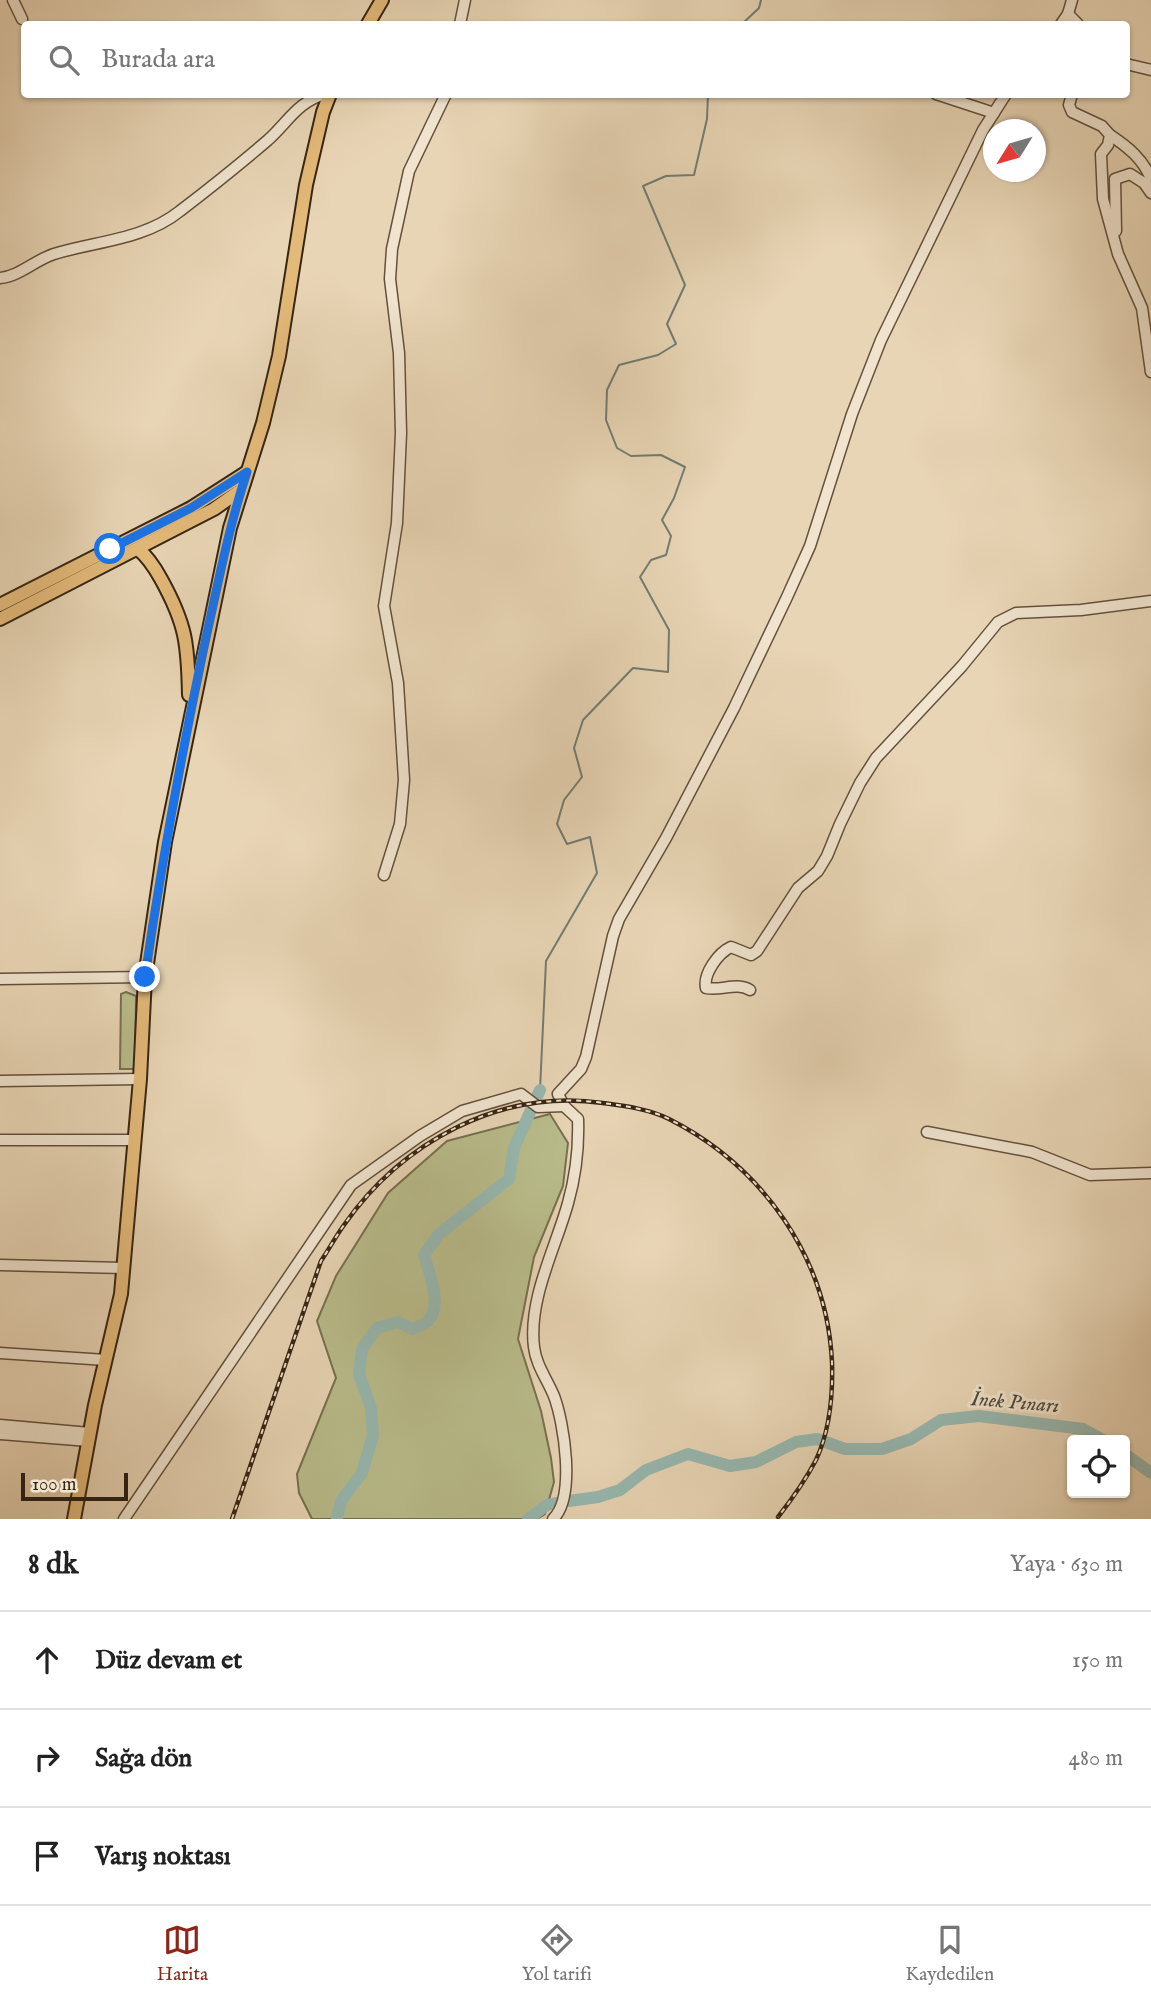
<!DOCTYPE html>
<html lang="tr">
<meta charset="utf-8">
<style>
:root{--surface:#fff;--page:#f2f2f2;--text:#222;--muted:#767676;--line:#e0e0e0;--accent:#8f2418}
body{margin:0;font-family:"IM FELL English",serif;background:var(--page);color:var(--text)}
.controls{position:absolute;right:21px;bottom:21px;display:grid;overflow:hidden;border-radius:7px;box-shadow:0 2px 5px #0004}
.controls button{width:63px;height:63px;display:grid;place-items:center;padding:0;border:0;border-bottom:2px solid var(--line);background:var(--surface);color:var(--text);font:35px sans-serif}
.compass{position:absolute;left:983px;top:119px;width:63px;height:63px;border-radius:50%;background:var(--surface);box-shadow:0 2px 5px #0004;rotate:233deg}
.scale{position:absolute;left:21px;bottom:18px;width:107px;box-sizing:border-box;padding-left:7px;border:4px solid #372514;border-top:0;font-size:19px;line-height:24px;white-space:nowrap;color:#372514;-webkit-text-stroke:5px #f0e4cf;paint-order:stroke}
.stop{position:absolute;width:21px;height:21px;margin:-16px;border:5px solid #1a73e8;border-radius:50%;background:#fff}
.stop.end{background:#1a73e8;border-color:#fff;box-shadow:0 2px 7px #0008}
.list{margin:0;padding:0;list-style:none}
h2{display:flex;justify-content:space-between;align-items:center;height:91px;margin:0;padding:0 28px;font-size:30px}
h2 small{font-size:23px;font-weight:400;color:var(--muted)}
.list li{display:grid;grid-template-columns:46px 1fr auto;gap:21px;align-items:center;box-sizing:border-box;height:98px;padding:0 28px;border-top:2px solid var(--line)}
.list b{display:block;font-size:26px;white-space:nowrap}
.list em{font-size:23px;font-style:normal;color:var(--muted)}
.icon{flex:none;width:38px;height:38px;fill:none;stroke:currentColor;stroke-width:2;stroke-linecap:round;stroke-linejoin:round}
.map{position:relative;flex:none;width:1151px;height:1519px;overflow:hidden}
.search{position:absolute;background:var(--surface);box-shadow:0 2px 5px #0004;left:21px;right:21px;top:21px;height:77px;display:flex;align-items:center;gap:18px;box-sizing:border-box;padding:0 24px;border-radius:7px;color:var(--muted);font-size:26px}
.sheet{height:385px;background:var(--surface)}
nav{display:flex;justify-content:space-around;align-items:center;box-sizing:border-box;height:98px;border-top:2px solid var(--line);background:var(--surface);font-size:19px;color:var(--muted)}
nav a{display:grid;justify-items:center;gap:4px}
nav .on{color:var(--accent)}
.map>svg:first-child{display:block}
.green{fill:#b9bc8b;stroke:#787050;stroke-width:2}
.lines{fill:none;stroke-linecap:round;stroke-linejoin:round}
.stream{stroke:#717d72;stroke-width:2}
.river{stroke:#97b8b0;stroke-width:12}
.minor-casing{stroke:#63513c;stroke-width:13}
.major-casing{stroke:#372514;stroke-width:16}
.minor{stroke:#f0e4cf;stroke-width:10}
.major{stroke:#e4ba7a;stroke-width:12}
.rail-casing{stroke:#372514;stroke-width:4.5}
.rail{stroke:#f0e4cf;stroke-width:2;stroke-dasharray:5;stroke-linecap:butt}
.route{stroke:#1a73e8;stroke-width:9}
.labels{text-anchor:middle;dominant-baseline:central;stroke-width:6;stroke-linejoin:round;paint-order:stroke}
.water-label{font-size:21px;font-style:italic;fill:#4f4a3b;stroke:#f0e4cf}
</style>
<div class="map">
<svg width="1151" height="1519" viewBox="0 0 1151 1519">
<rect width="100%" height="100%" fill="#e8d5b5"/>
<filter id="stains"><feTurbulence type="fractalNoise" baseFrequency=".00286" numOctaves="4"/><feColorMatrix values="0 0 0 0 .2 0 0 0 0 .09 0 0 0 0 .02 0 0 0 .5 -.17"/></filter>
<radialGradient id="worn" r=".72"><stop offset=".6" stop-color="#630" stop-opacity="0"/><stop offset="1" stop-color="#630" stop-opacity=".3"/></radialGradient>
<g class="green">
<polygon points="126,992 136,996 135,1069 120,1069 121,994"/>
<polygon points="550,1114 568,1143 563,1186 534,1257 518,1339 541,1411 551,1458 554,1482 545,1514 537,1519 312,1519 299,1493 297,1474 336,1378 317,1321 336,1276 388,1193 447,1141"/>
</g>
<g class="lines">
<g class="stream">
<polyline points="742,24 759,8 761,0"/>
<polyline points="540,1090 546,961 597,873 590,837 567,844 557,824 564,800 582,777 574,748 583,720 633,668 668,672 669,630 640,577 651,560 666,555 671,536 662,520 674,498 685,467 661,455 631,456 617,448 606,420 607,390 619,365 658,355 676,344 667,324 685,285 643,186 666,176 694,175 707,119 708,94"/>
</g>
<g class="river">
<polyline points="1125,1454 1151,1473"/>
<polyline points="569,1501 598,1497 620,1490 646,1470 688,1454 730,1466 756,1462 796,1442 817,1439 845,1449 882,1449 911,1439 941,1420 979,1416 1083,1429 1103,1440"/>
<path d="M337,1519l4,-18 21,-28 11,-38 -2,-27 -12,-34 3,-25 15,-21 21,-6 14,7c5,-2 12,-4 16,-8 15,-16 1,-48 -4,-66l15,-21 70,-55 5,-31 26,-58"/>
<polyline points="528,1519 547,1505 556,1503"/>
</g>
<g class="minor-casing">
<g id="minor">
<polyline points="13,0 22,19"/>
<polyline points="1068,14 1078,24"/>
<polyline points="460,24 465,0"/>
<polyline points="1061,24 1068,14 1072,0"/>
<polyline points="1126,64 1151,70"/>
<polyline points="936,94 994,113"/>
<polyline points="1072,94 1069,105 1072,112 1102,126 1110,135 1108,145 1101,154 1103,199 1118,254 1142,308 1151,372"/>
<path d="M1110,135c18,12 33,24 41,44"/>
<polyline points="1116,231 1115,179 1130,174 1144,183 1151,193"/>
<path d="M0,278c20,-2 35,-18 54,-24 42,-13 90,-14 126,-43 30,-23 60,-47 88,-71 20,-18 30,-39 58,-46"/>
<polyline points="384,875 400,824 404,780 398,683 384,606 397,523 401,433 399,353 390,279 392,249 409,171 446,94"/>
<polyline points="0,979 145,977"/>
<path d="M750,990c-13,-8 -29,1 -44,-2 -3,-14 12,-35 25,-41l20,8 6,-4 41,-63 20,-17 9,-15 13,-32 20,-41 16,-25 86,-92 36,-44 18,-9 65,-3 70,-9"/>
<polyline points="0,1081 140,1079"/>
<polyline points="927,1132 1032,1152 1090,1175 1151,1173"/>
<polyline points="0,1140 135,1140"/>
<polyline points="0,1265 123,1268"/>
<polyline points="0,1353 106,1360"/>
<polyline points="0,1425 90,1433"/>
<polyline points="0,1434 89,1441"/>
<polyline points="124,1519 351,1185 420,1136 462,1111 521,1094 538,1107 564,1106"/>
<path d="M553,1519c23,-22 11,-96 1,-123 -7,-17 -18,-31 -20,-49 -6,-48 22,-100 34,-144 8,-28 11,-55 10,-84l-14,-13 -6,-12 23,-25 5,-12 27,-121 6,-17 47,-81 68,-130 53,-111 23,-51 42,-132 29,-74 102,-210 23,-36"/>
</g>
</g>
<g class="major-casing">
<g id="major">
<polyline points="368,24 382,0"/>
<path d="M138,549c10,8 17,19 23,30 25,45 27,65 28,116"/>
<polyline points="0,605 191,508 247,472"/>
<polyline points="0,619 214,509 241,490"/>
<polyline points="74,1519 95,1405 121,1294 140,1079 145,977 165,842 230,528 263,423 279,356 306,185 323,112 330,94"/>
</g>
</g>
<use href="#minor" class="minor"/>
<use href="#major" class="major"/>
<g class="rail-casing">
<path id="rail" d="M232,1519l89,-258c8,-12 15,-25 23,-36 58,-83 157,-137 259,-122 22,3 46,6 66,16 93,47 158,138 163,243 1,32 -2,68 -16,98 -11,21 -24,39 -38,57"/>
</g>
<use href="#rail" class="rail"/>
</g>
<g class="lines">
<path class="route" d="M110,549l81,-41 56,-36c-19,57 -30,117 -43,175 -23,110 -43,219 -59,330"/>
</g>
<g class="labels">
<g class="water-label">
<text transform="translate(1015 1403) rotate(5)">İnek Pınarı</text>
</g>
</g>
<rect width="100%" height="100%" filter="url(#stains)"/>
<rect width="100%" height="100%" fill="url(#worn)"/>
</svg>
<div class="controls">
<button><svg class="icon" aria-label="locate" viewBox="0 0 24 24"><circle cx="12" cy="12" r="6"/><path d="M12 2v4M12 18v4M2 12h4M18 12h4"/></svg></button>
</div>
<svg class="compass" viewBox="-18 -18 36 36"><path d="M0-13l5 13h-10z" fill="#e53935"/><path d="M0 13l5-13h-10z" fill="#767676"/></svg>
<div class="scale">100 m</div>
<div class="stop" style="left:110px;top:549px"></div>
<div class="stop end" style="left:145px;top:977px"></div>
<div class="search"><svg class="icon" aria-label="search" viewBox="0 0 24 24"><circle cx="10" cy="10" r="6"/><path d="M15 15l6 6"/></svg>Burada ara</div>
</div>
<section class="sheet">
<h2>8 dk<small>Yaya · 630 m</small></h2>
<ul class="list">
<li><svg class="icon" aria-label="ahead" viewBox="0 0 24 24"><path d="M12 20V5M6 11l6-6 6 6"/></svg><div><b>Düz devam et</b></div><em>150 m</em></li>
<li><svg class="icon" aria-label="right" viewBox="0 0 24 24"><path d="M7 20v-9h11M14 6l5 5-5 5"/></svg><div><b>Sağa dön</b></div><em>480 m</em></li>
<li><svg class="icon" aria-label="arrive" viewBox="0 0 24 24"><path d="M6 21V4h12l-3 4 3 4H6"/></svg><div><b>Varış noktası</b></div></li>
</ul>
</section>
<nav>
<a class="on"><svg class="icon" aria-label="map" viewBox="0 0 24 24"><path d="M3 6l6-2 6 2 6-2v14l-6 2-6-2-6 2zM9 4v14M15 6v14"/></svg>Harita</a>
<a><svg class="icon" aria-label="directions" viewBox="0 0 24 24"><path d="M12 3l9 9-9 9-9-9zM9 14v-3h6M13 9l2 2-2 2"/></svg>Yol tarifi</a>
<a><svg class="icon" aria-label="saved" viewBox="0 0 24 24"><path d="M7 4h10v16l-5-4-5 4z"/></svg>Kaydedilen</a>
</nav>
